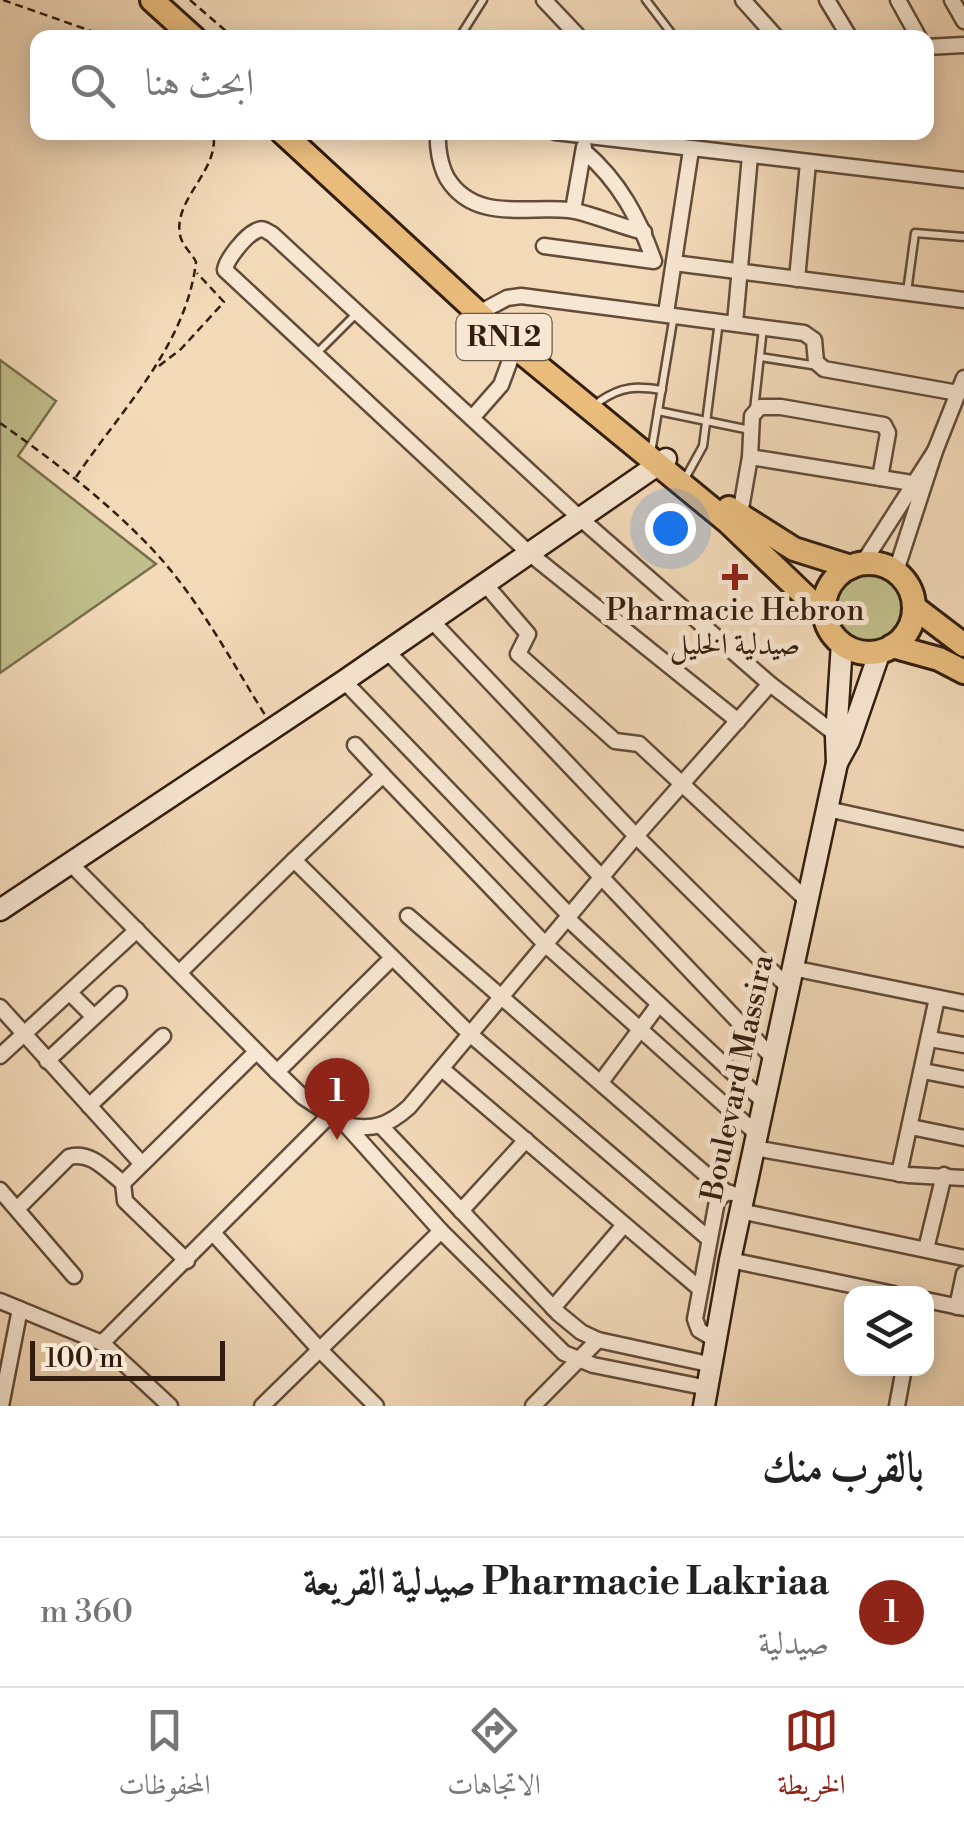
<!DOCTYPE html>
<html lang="ar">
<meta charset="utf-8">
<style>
:root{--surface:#fff;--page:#f2f2f2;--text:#222;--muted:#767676;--line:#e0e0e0;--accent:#8f2418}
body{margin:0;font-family:"Libre Bodoni",Amiri,serif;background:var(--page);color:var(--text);direction:rtl}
.controls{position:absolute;right:30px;bottom:30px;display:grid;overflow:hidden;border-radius:20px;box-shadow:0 5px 25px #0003}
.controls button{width:90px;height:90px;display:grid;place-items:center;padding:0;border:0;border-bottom:2px solid var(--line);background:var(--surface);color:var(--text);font:50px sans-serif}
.scale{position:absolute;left:30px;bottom:25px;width:195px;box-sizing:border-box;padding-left:10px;border:5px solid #321d0f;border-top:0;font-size:28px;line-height:35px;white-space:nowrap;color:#321d0f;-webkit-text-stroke:8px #f7e6d1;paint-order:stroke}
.you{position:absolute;left:670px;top:528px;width:35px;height:35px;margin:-25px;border:8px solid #fff;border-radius:50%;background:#1a73e8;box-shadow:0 0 0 15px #1a73e833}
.badge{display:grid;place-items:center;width:65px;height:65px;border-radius:50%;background:var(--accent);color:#fff;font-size:32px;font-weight:700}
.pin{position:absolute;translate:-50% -82px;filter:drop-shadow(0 2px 5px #0008)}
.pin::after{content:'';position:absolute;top:52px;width:35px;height:30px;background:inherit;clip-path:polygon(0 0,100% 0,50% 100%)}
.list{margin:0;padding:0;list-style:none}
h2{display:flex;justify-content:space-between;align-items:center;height:130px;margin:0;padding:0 40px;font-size:42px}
h2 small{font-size:32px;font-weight:400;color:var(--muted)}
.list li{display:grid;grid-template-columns:65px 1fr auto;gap:30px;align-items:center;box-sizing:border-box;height:150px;padding:0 40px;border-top:2px solid var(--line)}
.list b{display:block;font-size:38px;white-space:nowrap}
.list p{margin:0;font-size:32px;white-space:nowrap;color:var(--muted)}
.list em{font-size:32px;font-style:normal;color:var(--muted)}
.icon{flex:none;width:55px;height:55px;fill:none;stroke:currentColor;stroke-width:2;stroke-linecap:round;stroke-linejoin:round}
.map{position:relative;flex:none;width:964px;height:1406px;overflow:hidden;direction:ltr}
.search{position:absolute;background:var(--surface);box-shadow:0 5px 25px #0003;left:30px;right:30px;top:30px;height:110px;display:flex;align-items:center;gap:25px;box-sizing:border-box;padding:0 35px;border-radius:20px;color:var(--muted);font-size:38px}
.sheet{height:280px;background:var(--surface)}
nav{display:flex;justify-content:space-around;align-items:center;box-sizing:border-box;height:140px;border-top:2px solid var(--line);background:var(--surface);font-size:28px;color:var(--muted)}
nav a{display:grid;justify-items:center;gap:5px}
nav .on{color:var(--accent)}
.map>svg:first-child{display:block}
.green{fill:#c0be8a;stroke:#796e4c;stroke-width:2.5}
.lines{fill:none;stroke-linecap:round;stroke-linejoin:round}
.lane-casing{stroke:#624c39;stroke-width:11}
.street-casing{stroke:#624c39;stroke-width:19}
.secondary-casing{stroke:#321d0f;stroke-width:25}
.primary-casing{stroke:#321d0f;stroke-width:28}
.path{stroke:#321d0f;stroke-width:2.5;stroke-dasharray:8 5;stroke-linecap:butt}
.lane{stroke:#f7e6d1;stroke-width:6}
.street{stroke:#f7e6d1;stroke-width:14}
.secondary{stroke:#f7e6d1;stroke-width:20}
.primary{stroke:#e9bc7c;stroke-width:22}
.poi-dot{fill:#8f2418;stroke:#f7e6d1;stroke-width:4}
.labels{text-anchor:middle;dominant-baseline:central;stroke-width:10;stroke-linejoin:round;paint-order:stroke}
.shield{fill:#f7e6d1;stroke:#6d5949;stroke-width:2.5}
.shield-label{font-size:28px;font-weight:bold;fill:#321d0f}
.poi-label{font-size:30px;fill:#321d0f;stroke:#f7e6d1}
.street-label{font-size:30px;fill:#321d0f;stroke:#f7e6d1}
</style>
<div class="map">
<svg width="964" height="1406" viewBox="0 0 964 1406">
<rect width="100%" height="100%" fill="#f2d9b8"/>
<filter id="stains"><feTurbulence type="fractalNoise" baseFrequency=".002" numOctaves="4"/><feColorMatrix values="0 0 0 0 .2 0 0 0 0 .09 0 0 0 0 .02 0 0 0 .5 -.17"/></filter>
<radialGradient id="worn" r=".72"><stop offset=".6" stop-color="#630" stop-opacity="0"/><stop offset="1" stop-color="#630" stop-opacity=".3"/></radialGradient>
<g class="green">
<polygon points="0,360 56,401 18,456 156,564 0,673"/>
<circle cx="869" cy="607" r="36"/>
</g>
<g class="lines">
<g class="lane-casing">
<g id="lane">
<polyline points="646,0 675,38"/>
<polyline points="459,38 483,0"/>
<polyline points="907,292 915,233 964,237"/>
<polyline points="317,353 357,313"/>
<polyline points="760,357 818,366"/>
<path d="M600,401c22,-15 36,-15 62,-11"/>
<polyline points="754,410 763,328"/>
<polyline points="658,411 750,430"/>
<polyline points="652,447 674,315"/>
<polyline points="687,475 703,446 719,321"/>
</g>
</g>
<g class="street-casing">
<g id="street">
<polyline points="544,0 580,38"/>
<polyline points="743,0 777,38"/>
<polyline points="827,0 850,38"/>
<polyline points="898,0 919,38"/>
<polyline points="952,0 964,21"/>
<polyline points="926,47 964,45"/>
<path d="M438,132c-1,15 2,33 9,46 27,44 78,28 122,32 18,2 53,17 75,22"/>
<polyline points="555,132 964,180"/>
<polyline points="573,210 584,147"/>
<path d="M544,246l110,15c-15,-43 -35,-80 -70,-110"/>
<polyline points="674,263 964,300"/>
<polyline points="797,279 808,163"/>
<polyline points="479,313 507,298 521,296 804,333 814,340 816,362 824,369 958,393"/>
<polyline points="666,313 691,150"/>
<polyline points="735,323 750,156"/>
<polyline points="472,418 501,385 515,347"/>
<polyline points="935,451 964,378"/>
<polyline points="750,457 918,484"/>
<polyline points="739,520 750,457 752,416 760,407 781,407 884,425 888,433 880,478"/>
<polyline points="863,563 935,451 896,571"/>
<polyline points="485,584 528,634 518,654 615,741 639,744 808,901"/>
<polyline points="387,651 773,1058"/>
<polyline points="344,681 570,916"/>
<polyline points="770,684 636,836 788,987"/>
<path d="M738,721l-209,-168 -304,-283c1,-10 20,-34 31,-39 7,-4 10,0 16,3l309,285 189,165 72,55"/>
<polyline points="355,745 383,775"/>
<polyline points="827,809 964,839"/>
<polyline points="70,863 277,1072 303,1097 346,1125 441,1231 564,1353 593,1365 708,1388"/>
<polyline points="408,916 726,1192"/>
<polyline points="568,919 764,1102"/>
<polyline points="792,968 964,1003"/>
<polyline points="180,972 294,860"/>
<polyline points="70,993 93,1016"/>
<polyline points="0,1007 141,1163"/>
<polyline points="930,1039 964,1045"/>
<polyline points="0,1056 137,930"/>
<polyline points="47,1061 119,994"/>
<polyline points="442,1069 700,1289"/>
<polyline points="923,1071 964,1079"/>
<polyline points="277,1072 391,959"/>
<polyline points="601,1082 659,1004"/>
<polyline points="89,1106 163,1036"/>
<path d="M346,1125c27,6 43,0 63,-18l227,-271 -204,-215"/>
<polyline points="381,1126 558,1313 581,1332 598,1340 713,1365"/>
<polyline points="911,1127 964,1138"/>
<polyline points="754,1148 908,1175 964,1178"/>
<polyline points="899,1174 937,998"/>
<polyline points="0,1190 74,1276"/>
<path d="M18,1208l51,-51c22,-6 37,13 54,26"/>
<polyline points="461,1211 526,1140"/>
<polyline points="740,1211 964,1258"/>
<polyline points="214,1234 320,1350 376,1406"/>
<polyline points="709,1239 471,1035 294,860 383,775 546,945 757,1134"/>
<polyline points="926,1249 944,1175"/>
<polyline points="730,1260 894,1294"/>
<polyline points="187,1261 125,1201 123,1183 256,1052"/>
<polyline points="926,1300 964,1308"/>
<polyline points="0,1301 102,1343 170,1406"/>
<polyline points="957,1307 964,1274"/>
<polyline points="553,1308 624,1225"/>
<polyline points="716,1340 699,1330 695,1319 717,1201 726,1192 731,1193"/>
<polyline points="102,1343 329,1116"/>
<polyline points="1,1406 20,1309"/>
<polyline points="262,1406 441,1231"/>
<polyline points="533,1406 598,1340"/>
<polyline points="897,1406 904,1368"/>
</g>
</g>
<g class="secondary-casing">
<g id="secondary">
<polyline points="842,643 836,737 837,763 849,741 880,651"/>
<polyline points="0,910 344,681 666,459"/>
<polyline points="704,1406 730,1260 837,763"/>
</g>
</g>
<g class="primary-casing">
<g id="primary">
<polyline points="152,0 194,38"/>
<polyline points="282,132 515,347 728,522 825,615"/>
<polyline points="729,508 794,549 851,567"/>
<circle cx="869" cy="608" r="45"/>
<polyline points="914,607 964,645"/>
<polyline points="892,646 939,659 964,672"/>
</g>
</g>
<g class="path">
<polyline points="3,0 111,38"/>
<polyline points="190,0 234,38"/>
<polyline points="159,366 181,349 224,302 197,273"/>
<path d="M0,423c54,38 108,79 153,127 45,48 77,109 112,165"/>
<path d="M76,477c45,-67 110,-131 120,-215 -4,-9 -14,-16 -16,-27 -7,-37 41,-65 33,-103"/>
</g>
<use href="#lane" class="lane"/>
<use href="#street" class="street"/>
<use href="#secondary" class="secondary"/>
<use href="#primary" class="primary"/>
</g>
<path class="poi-dot" d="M730 562h10v10h10v10h-10v10h-10v-10h-10v-10h10z"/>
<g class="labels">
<rect class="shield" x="456.5" y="314" width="95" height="46" rx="8"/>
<g class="shield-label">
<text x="504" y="337">RN12</text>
</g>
<g class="poi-label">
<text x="735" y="611">Pharmacie Hebron<tspan x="735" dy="34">صيدلية الخليل</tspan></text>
</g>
<g class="street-label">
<text transform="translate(738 1078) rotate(-78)">Boulevard Massira</text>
</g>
</g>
<rect width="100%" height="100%" filter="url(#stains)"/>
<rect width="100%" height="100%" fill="url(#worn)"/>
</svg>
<div class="controls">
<button><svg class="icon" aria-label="layers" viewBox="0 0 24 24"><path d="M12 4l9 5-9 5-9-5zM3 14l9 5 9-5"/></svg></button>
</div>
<div class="scale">100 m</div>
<div class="you"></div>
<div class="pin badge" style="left:337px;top:1140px">1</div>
<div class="search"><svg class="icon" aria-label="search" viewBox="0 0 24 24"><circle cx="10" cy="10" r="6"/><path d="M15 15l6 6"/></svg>ابحث هنا</div>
</div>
<section class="sheet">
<h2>بالقرب منك<small></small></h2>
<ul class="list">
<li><span class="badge">1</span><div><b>Pharmacie Lakriaa صيدلية القريعة</b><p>صيدلية</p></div><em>360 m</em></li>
</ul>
</section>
<nav>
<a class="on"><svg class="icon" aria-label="map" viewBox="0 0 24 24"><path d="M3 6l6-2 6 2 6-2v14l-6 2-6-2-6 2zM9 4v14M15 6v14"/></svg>الخريطة</a>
<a><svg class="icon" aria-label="directions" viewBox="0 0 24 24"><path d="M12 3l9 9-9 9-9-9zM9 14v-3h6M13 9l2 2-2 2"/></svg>الاتجاهات</a>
<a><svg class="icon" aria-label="saved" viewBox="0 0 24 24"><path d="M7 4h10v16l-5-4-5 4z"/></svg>المحفوظات</a>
</nav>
